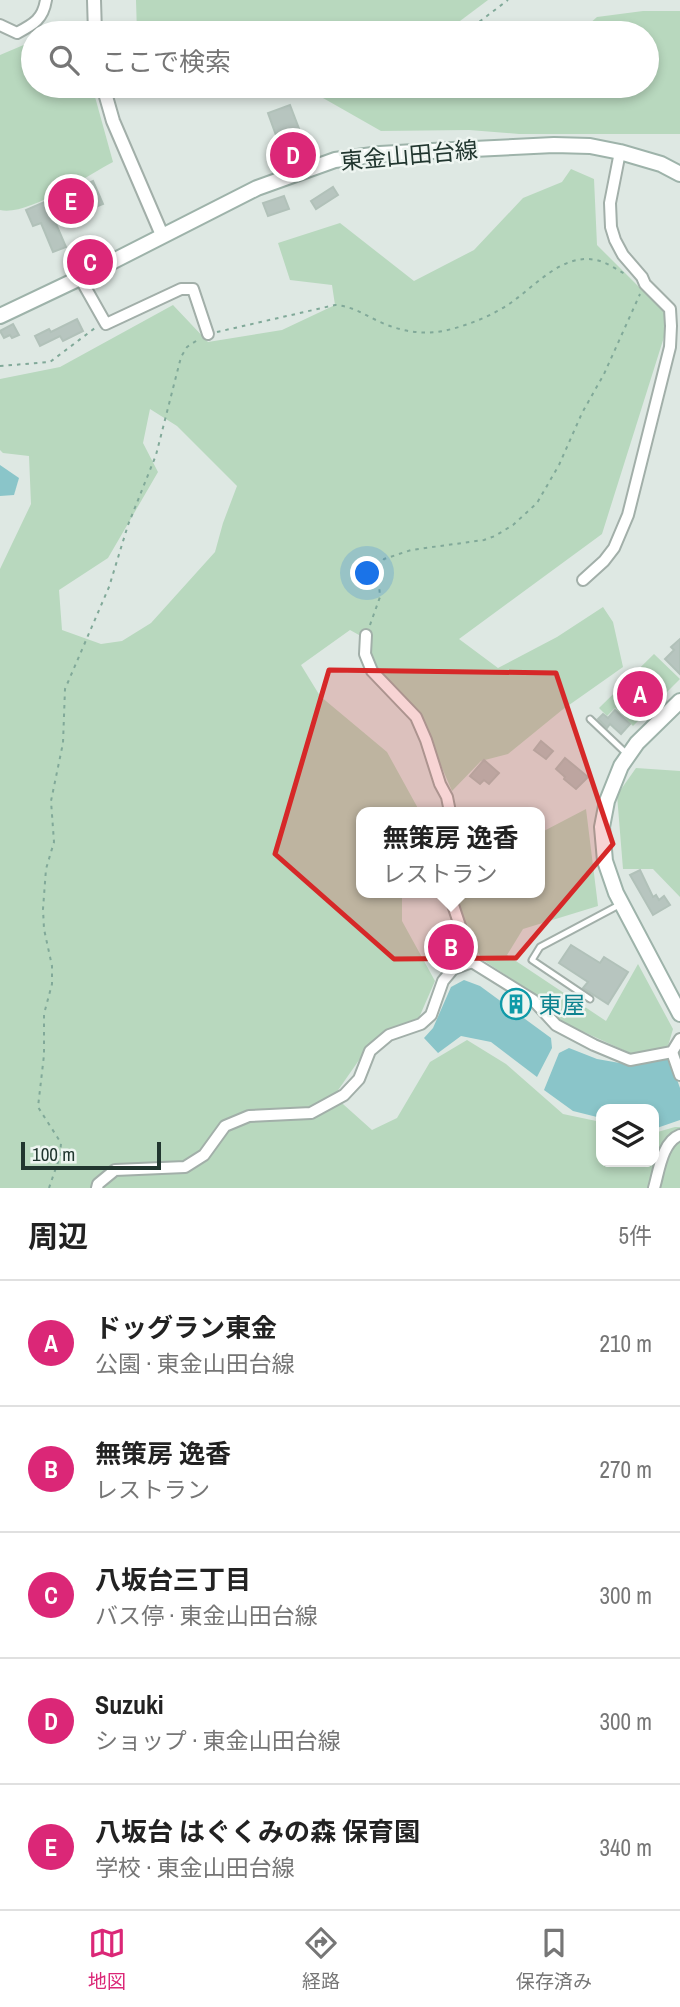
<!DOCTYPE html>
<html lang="ja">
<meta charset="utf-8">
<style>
:root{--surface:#fff;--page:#f6f6f6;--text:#222;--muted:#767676;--line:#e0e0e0;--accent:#db2777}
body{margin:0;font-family:"Archivo Narrow","Noto Sans JP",sans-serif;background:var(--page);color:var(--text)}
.controls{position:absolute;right:21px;bottom:21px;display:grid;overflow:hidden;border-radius:14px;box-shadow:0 4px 10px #0003}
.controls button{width:63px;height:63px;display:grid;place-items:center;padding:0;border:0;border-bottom:2px solid var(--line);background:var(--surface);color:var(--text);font:35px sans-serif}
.scale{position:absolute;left:21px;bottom:18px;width:140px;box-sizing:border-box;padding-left:7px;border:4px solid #21362f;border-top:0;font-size:19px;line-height:24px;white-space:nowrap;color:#21362f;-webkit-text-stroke:5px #eef5f1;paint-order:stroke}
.you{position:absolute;left:368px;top:574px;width:24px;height:24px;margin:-18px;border:5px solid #fff;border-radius:50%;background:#1a73e8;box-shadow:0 0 0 10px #1a73e833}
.badge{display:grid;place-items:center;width:46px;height:46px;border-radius:50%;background:var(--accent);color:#fff;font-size:23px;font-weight:700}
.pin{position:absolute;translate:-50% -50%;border:4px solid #fff;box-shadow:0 2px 7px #0006}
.popup{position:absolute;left:356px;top:807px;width:189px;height:91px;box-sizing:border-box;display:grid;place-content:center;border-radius:14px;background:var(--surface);filter:drop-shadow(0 2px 5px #0005);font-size:23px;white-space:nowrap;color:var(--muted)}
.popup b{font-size:26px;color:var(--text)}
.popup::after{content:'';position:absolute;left:50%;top:100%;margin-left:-14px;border:14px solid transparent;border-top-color:var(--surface)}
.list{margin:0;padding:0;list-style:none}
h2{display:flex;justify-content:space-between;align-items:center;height:91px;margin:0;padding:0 28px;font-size:30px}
h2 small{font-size:23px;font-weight:400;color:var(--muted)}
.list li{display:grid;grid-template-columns:46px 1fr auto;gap:21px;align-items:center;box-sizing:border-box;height:126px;padding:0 28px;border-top:2px solid var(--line)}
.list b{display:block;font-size:26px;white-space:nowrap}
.list p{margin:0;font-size:23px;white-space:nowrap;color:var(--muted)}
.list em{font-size:23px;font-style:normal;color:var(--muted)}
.icon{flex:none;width:38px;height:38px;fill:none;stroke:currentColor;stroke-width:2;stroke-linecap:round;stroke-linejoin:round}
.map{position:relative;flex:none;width:680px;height:1188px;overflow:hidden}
.search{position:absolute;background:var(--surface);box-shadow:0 4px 10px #0003;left:21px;right:21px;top:21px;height:77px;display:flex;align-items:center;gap:18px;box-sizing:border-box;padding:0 24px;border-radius:38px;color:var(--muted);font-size:26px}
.sheet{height:721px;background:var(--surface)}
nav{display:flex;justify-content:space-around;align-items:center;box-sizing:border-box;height:98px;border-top:2px solid var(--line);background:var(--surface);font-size:19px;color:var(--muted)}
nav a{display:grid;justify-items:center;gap:4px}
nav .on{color:var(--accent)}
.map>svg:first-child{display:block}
.green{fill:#b8d8be;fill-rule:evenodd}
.water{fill:#8ac5c9}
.building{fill:#b7c5bf;stroke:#b1c1b9;stroke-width:2}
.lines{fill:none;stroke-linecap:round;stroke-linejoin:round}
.service-casing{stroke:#a2afa9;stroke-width:9}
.minor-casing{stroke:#a2afa9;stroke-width:14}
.tertiary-casing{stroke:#a2afa9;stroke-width:16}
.secondary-casing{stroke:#9eb3aa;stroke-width:18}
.path{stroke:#81a999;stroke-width:2;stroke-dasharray:3.5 5;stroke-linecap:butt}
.service{stroke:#fff;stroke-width:5}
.minor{stroke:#fff;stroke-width:10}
.tertiary{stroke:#fff;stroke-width:12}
.secondary{stroke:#fff;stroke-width:14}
.marked{fill:#d62828;fill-opacity:0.2;stroke:#d62828;stroke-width:5;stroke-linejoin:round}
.labels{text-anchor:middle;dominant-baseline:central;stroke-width:5;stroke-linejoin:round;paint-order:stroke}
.street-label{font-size:23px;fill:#21362f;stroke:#eef5f1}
.culture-label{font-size:23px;fill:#0d838f;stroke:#eef5f1;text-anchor:start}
</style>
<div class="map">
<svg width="680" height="1188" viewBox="0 0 680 1188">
<rect width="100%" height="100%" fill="#dee8e3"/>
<g class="green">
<polygon points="136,0 488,0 448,30 440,33 137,33"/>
<polygon points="643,11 680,11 680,134 519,134 469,130 381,131 323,98 259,89 249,86 647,86 647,33 579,33 597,17"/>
<path d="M33,41v45h59l21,76c-25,13 -87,55 -113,48v-155z"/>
<path d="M571,169l23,10 3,66 73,73 -68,216 -143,105 39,29 59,-31 46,-30 10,15 10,45 -61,43 -54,44 -27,7 -29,30 -35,-81 -40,-40 -7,-15 -2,-15 -18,-10 -49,35 19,31 67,56 33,60h-58v81h43l-3,3v25l33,60 -17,39 -30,9 -22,21 -32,46 38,34 25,-12 33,-56 37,-22 39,24 57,50 38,8v40h53v-29l21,-6h5v61h-680v-619l31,-65 -2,-48 -26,-3 -3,-3v-71l60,-12 113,-62 35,37 74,-12 53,-25 -3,-20 -42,-5 -12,-37 62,-20 74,58 60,-31 49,-52 39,-16zM150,409l27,17 60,60 -14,37 -8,29 -64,71 -29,18 -21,3 -39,-14 -3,-40 49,-32 50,-86 -15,-29z"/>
<polygon points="654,654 680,679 633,726 615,708 607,716 599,708"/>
<polygon points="636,768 680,771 680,897 653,869 623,869 617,795"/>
<polygon points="586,809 598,906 523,929 507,955 606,1021 638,964 673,1029 668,1046 632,1054 562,1022 540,998 483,960 454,917 454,893 540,893 540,833"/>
</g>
<g class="water">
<polygon points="0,465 19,478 14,495 0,496"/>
<polygon points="464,980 480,986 551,1038 552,1048 537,1077 491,1042 461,1036 438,1053 424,1038 433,1028 451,987"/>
<polygon points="569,1048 597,1059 631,1065 669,1057 680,1088 680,1120 654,1129 654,1109 601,1109 601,1118 573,1111 544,1090 559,1053"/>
</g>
<g class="building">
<polygon points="290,105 301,134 290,138 297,158 286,163 268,113"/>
<polygon points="93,181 103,204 93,208 90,201 53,217 66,247 53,252 41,223 33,226 26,210"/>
<polygon points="333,187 338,195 316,209 311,201"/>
<polygon points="284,196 289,209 268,216 263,203"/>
<polygon points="77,319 83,331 63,341 60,336 40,346 35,336 49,329 51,332"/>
<polygon points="13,324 19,335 12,338 10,335 4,338 0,331"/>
<polygon points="680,639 680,674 665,659 674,650 671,647"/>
<polygon points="615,710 630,724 621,734 610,724 607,728 598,719 603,714 608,718"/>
<polygon points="541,741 553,751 546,759 534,750"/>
<polygon points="565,758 588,777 576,789 564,779 565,777 556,769"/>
<polygon points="484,760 499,773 489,784 484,780 480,784 470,776"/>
<polygon points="640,870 653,897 656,895 659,900 664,896 670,905 653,915 630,875"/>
<polygon points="452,937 460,952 450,958 441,943"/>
<polygon points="571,945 600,963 604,957 628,972 608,1004 583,988 588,982 559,963"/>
</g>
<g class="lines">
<g class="service-casing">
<g id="service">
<polyline points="590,719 628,755"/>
<polyline points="590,999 532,960 540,947 619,905"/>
</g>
</g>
<g class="minor-casing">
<g id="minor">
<path d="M0,25l17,8c17,-9 26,-14 29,-33"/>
<polyline points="80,278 106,324 181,289 193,289 208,334"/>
<polyline points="583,580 604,561 614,548 628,515 670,347 671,326 670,309 645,284 642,277 623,255 615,240 611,227 610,203 620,152"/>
<polyline points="366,635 365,654 372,671 416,717 426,740 440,784 447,797 450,812"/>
<polyline points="449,893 472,962 533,1000 556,1025 594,1045 630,1060 672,1052 680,1039"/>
<polyline points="672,1052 680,1075"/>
<polyline points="97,1188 98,1184 115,1170 185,1167 204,1155 225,1126 249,1116 311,1113 344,1095 359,1079 370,1051 389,1035 421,1024 431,1015 443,981 453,969 472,962"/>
<path d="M654,1188c5,-17 8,-46 26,-53"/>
</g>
</g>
<g class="tertiary-casing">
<g id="tertiary">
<polyline points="94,0 95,33"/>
<polyline points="103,86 113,121 162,235"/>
</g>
</g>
<g class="secondary-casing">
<g id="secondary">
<polyline points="0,316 80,278 257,188 335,160 380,154 432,151 554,145 590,146 620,152 661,164 680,174"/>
<polyline points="680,701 637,743 621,766 607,801 602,827 605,861 616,893 680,1014"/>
</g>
</g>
<g class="path">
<polyline points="467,33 475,25 508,0"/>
<path d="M217,332l118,-27c17,1 30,10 45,17 20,9 41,13 63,9 24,-5 49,-15 69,-29 24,-17 51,-49 84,-42 10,2 20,9 29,14"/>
<polyline points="0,366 50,362 95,328"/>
<polyline points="370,625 380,597 378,571 384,559 411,550 484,540 495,536 513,525 537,503 559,465 582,413 604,374 640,294"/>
<polyline points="49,1188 60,1156 61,1143 38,1107 44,1055 44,1014 52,984 52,966 44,929 43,909 46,869 54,842 51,801 63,743 65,689 109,587 128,525 156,455 181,357 187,347 199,339"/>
</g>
<use href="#service" class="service"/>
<use href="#minor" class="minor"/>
<use href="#tertiary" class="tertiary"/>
<use href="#secondary" class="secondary"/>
</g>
<path class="marked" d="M329,670l227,3 57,171 -97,114 -122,1 -119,-105z"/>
<defs>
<g id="building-ring" transform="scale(1.575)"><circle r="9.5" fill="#eef5f1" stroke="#0f9aa8" stroke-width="1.5"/><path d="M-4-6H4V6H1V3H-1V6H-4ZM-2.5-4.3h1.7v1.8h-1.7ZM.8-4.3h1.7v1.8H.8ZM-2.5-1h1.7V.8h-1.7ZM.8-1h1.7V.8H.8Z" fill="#0f9aa8"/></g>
</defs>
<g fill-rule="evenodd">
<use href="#building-ring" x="516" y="1004"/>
</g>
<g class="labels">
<g class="street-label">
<text transform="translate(409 155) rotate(-5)">東金山田台線</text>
</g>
<g class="culture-label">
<text x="539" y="1004">東屋</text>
</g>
</g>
</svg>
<div class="controls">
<button><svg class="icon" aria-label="layers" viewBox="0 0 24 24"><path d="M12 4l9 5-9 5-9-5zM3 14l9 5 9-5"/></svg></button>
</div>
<div class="scale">100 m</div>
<div class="you"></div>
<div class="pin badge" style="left:640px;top:694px">A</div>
<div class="pin badge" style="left:451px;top:947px">B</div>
<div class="popup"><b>無策房 逸香</b>レストラン</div>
<div class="pin badge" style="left:90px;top:262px">C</div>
<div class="pin badge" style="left:293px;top:155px">D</div>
<div class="pin badge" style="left:71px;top:201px">E</div>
<div class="search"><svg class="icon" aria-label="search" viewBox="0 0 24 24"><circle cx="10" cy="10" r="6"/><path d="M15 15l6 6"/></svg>ここで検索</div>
</div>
<section class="sheet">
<h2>周辺<small>5件</small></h2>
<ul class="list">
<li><span class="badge">A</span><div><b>ドッグラン東金</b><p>公園 · 東金山田台線</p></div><em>210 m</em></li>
<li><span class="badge">B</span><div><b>無策房 逸香</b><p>レストラン</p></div><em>270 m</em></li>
<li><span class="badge">C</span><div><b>八坂台三丁目</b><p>バス停 · 東金山田台線</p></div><em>300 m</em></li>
<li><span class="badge">D</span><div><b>Suzuki</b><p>ショップ · 東金山田台線</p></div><em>300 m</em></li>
<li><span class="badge">E</span><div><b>八坂台 はぐくみの森 保育園</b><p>学校 · 東金山田台線</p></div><em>340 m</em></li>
</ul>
</section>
<nav>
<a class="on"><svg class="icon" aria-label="map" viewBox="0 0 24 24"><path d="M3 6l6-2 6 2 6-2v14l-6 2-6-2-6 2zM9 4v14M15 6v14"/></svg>地図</a>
<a><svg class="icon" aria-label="directions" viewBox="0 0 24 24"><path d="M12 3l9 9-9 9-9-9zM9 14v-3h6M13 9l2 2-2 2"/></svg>経路</a>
<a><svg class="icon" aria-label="saved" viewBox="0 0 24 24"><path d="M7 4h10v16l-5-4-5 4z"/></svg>保存済み</a>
</nav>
